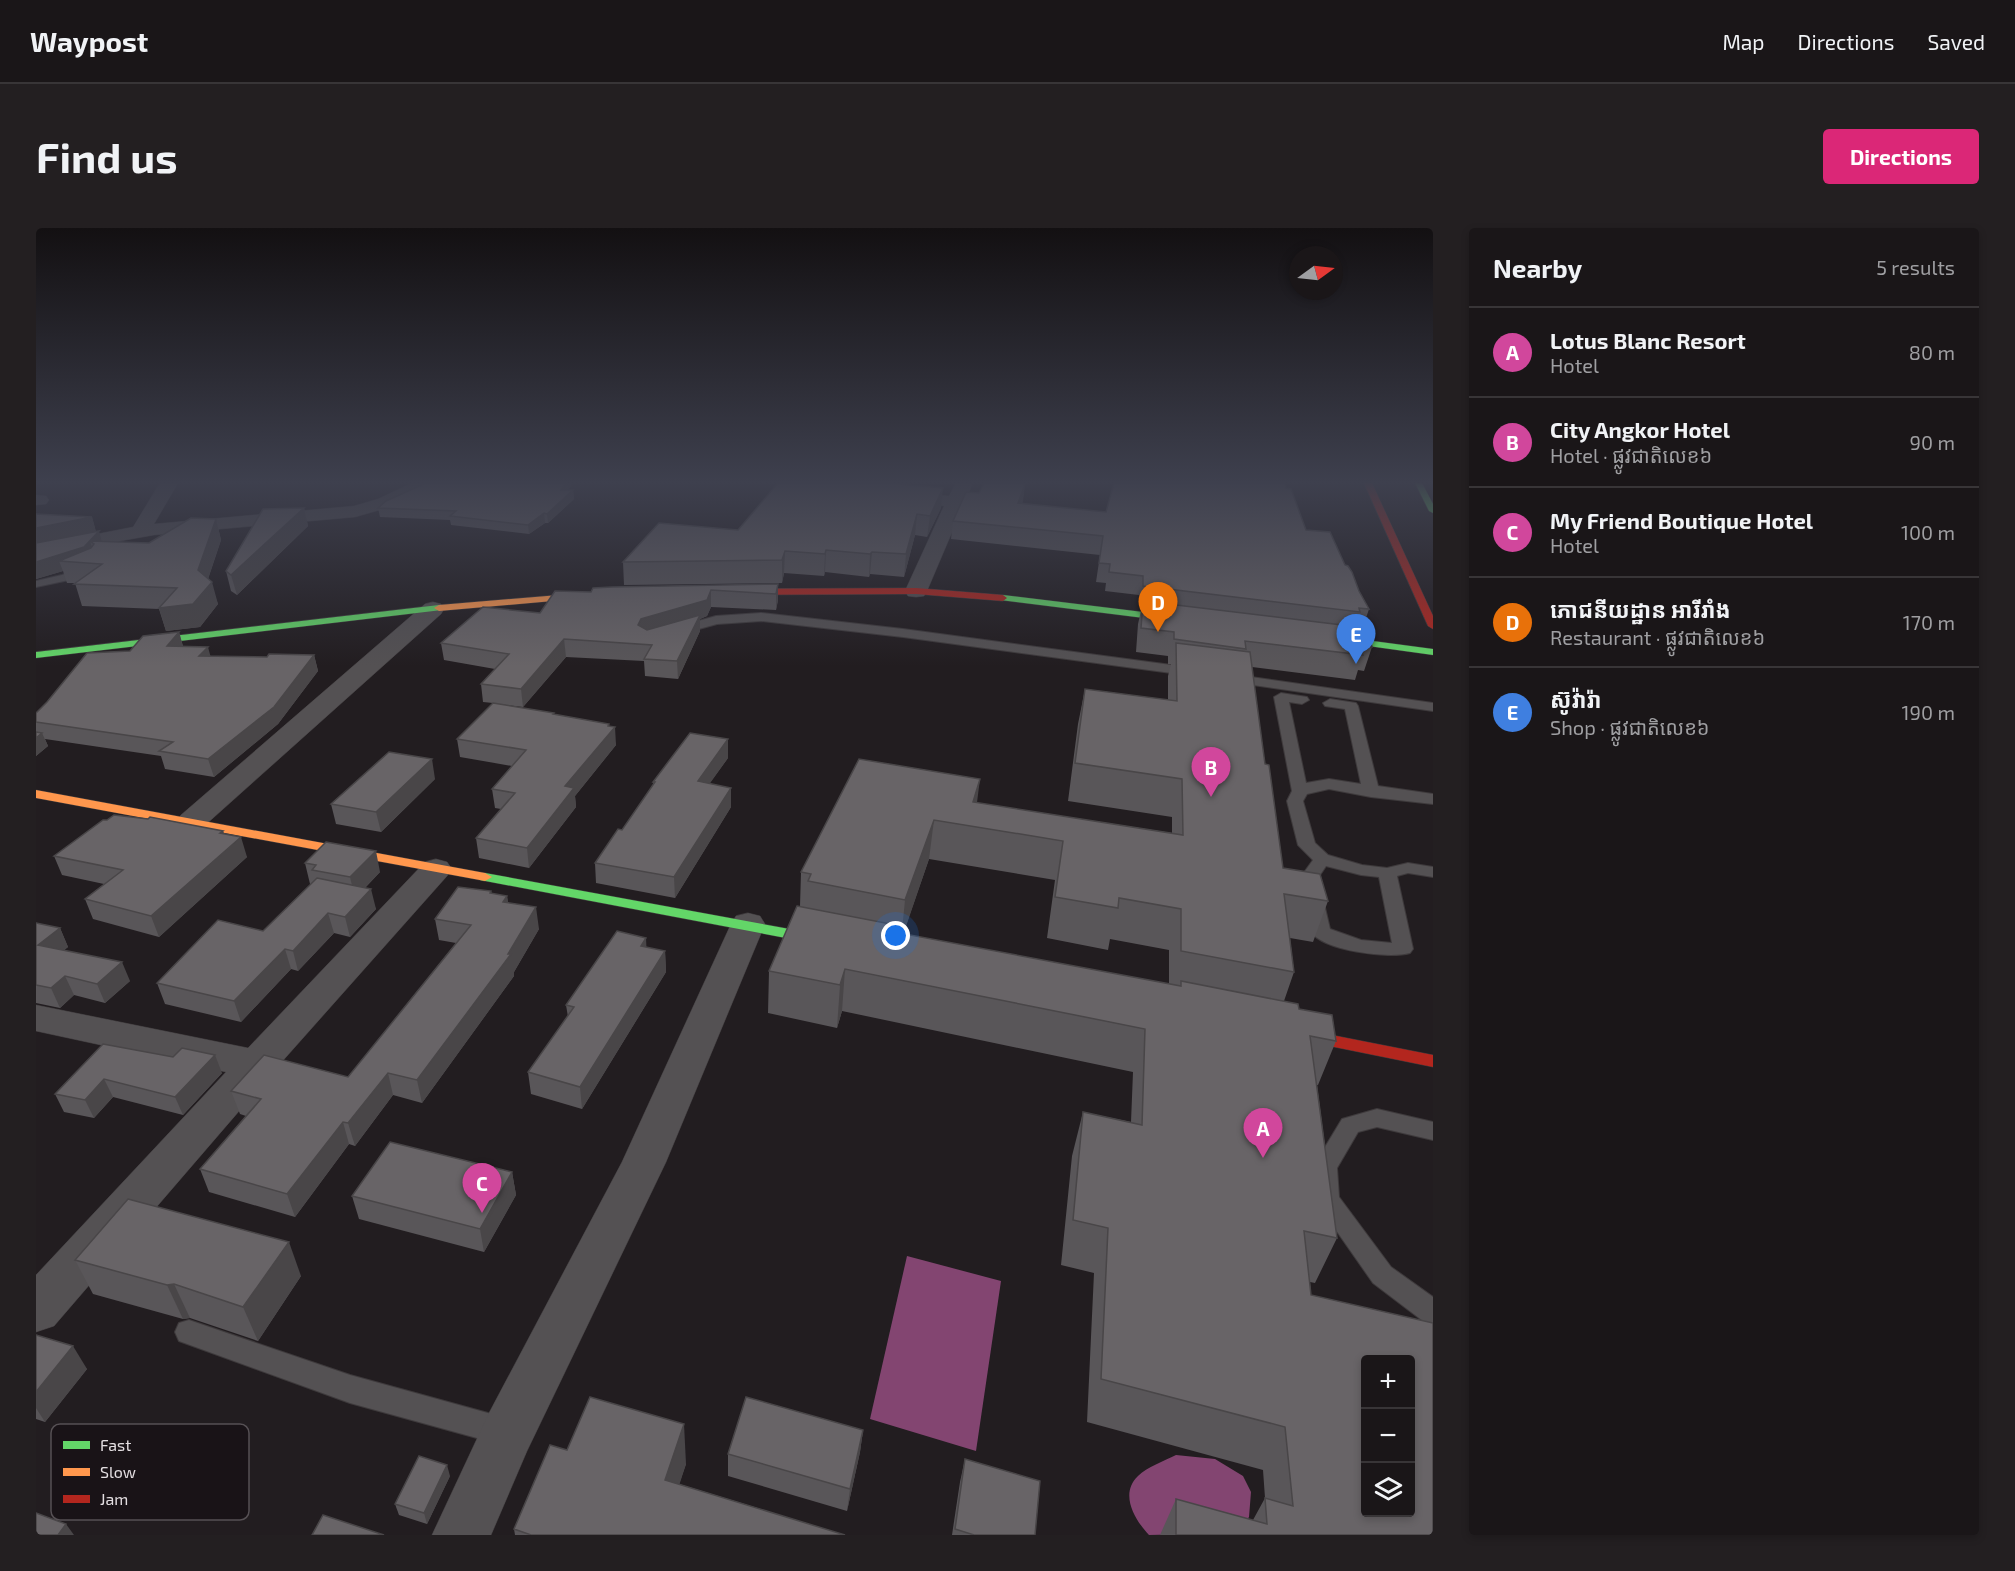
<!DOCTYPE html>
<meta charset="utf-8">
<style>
:root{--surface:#1a1618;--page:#231f21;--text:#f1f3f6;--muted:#9f9fa2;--line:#383537;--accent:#db2777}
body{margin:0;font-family:"Exo 2","Noto Sans Khmer",sans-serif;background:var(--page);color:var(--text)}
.controls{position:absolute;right:18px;bottom:18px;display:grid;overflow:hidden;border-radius:6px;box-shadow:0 3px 9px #0003}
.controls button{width:54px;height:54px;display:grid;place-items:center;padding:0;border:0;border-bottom:2px solid var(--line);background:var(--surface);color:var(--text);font:30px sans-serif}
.compass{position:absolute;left:1253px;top:18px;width:54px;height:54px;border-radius:50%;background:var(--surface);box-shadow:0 3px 9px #0003;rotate:75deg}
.you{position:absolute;left:860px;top:708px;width:21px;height:21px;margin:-15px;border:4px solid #fff;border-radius:50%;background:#1a73e8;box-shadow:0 0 0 9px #1a73e833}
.badge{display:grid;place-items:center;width:39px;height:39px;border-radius:50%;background:var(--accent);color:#fff;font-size:20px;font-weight:700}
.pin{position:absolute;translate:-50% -50px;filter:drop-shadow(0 2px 3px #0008)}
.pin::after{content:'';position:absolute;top:32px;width:21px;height:18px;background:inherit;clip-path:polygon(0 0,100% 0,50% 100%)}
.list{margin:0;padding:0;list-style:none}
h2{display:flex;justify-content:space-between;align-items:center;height:78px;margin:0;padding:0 24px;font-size:26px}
h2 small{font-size:20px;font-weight:400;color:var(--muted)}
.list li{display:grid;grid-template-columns:39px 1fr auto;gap:18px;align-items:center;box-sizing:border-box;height:90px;padding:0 24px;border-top:2px solid var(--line)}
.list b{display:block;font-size:22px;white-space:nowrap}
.list p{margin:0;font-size:20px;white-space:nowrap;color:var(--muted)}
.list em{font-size:20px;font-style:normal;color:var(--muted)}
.icon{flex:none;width:33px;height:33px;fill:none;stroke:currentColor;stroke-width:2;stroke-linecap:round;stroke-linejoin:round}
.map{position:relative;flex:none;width:1397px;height:1307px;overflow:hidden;border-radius:6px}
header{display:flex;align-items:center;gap:36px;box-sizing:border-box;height:84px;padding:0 30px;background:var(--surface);border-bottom:2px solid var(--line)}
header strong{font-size:28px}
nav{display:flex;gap:33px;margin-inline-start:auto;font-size:21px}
.intro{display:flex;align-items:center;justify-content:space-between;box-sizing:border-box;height:144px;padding:0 36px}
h1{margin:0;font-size:42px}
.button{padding:15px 27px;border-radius:6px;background:var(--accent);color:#fff;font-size:21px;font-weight:700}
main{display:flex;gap:36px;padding:0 36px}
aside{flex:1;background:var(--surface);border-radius:6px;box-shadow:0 3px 9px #0003}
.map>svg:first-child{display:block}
.water{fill:#834571}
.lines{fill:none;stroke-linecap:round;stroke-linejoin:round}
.lane-casing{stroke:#3e3a3c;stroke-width:2}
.street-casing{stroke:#3e3a3c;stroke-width:1}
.fast-casing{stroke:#3e3a3c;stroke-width:1}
.slow-casing{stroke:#3e3a3c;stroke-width:1}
.jam-casing{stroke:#3e3a3c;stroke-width:1}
.lane{fill:#545153;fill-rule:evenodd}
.street{fill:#545153;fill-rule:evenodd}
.fast{fill:#63d668;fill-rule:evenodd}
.slow{fill:#ff974d;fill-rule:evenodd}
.jam{fill:#b3261e;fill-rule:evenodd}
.wall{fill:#595659;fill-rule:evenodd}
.shaded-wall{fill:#494648}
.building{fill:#686467;stroke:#494648;stroke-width:1.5;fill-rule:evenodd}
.key{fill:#191317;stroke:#565054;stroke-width:1.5}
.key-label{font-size:16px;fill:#e3dee1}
</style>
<header>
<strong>Waypost</strong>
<nav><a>Map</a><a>Directions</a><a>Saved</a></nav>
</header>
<div class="intro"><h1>Find us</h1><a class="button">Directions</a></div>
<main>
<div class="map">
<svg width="1397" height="1307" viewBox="0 0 1397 1307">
<rect width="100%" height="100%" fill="#221d20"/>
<g class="water">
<polygon points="871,1028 965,1053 940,1223 834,1191"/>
<path d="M1140,1227l39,4 28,17 8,16 -2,25 -12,16 -88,2c-14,-15 -30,-41 -11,-59 9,-9 26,-15 38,-21z"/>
</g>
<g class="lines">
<g class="lane-casing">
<g id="lane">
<polygon points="50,339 56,342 54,344 33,352 0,359 0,353 26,347"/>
<polygon points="725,385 867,401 1158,440 1165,444 1158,448 867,409 725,393 681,396 641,407 635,403 637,400 680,388"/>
<polygon points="1194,446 1397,475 1397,483 1189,453 1187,450 1189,447"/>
<path d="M1245,465l26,4 2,3 -7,4 -13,-2 17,81 23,-4 32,5 -16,-75 -20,-3 -2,-3 7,-4 26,4 2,3 20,80 55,8v10l-62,-7 -42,-8 -22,5 -4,7 12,42 13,12 34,10 25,3 21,-5 25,4v10l-25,-4 -11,3 16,73 -3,4c-21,6 -86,-2 -99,-21l-11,-54 13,-18 -15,-15 -11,-44 5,-10 -18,-94zM1290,638l35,9 18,2 13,66 -31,-3 -31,-11 -12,-51z"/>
<polygon points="1341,881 1397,894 1397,912 1341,899 1322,904 1301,940 1303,969 1355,1039 1397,1069 1397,1096 1387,1093 1337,1055 1279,972 1277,939 1306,891"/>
<polygon points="153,1092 314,1147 470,1190 481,1194 485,1204 481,1214 470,1218 314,1175 143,1113 139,1104 143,1095"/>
</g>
</g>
<g class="street-casing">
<g id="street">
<polygon points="124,255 142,255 118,296 318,278 342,271 376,255 399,255 396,259 354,279 319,289 118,307 39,321 0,330 0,318 97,299"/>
<polygon points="920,255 934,255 936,257 891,363 888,368 880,369 872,368 869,363 908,278 861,274 855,273 852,269 855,265 861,264 913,268"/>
<polygon points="0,267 10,268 13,272 10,276 0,277"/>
<polygon points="397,374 405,376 408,381 405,386 167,599 156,602 145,599 141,593 145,587 389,376"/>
<polygon points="400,631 411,634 416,641 411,648 235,846 18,1098 0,1104 0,1047 190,844 0,803 0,777 212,820 389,634"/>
<polygon points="712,685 724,688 729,696 630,934 491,1223 455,1307 396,1307 453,1185 586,934 695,696 700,688"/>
</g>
</g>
<g class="fast-casing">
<g id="fast">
<polygon points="1379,255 1386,255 1397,276 1397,285 1393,283"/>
<polygon points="967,367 1148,389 1153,392 1148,395 964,372 963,370"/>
<polygon points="403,377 408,380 406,382 0,430 0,424"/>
<polygon points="1292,407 1397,421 1397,427 1289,412 1287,410"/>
<polygon points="449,645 792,708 799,713 792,718 444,652 442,649 444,646"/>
</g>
</g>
<g class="slow-casing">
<g id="slow">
<polygon points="559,364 562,365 562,369 403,383 398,380 403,377"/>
<polygon points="0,562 449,645 456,649 449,653 0,570"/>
</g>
</g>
<g class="jam-casing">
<g id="jam">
<polygon points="1328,255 1336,255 1397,388 1397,401 1392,398"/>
<polygon points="880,360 967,367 971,370 967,373 880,366 697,367 693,364 697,361"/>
<polygon points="1255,799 1397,827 1397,839 1249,809 1247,805 1249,801"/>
</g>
</g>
<use href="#lane" class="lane"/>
<use href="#street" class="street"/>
<use href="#fast" class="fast"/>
<use href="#slow" class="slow"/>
<use href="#jam" class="jam"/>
</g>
<g class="wall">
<polygon points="537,255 532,262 537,262 538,271 512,295 509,295 493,306 415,297 414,292 344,289 342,280"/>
<path d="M948,255h41l-1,1h1l-3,20 84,8 180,-24 20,42 39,35 24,44 -6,18 9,20 -8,24 -6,-1 -3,10 -103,-13 13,97 18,104 45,33 -15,41 -23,-4 4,34 -10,29 15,8 37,32 -18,44h-1l20,153 -22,45 -5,-1 1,13 122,240h-273l16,-36 77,21 12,-22 -2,-28 -176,-48 7,-149 -33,-8 11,-109 11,-44 48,10 2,-50 -291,-61 -5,17 -69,-15 1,-42 31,-65 1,-34 176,-69 195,30v-16l-104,-16 10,-77 7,-35 83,11v-24l3,-12h-3v-8l-32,-4 2,-28 4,-18h-3v-11l-34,-4 1,-8 -10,-1 4,-27 -149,-16 2,-18 26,-28zM893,631l126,21 -8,58 61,12 2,-11 59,11v34l-266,-50z"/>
<polygon points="268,280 272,298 201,367 195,363 190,343"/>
<polygon points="905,280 891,309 879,307 868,349 834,346 833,349 789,344 788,348 748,345 746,355 588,357 587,334"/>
<polygon points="0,286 56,289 60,304 66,313 113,315 180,291 185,312 172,351 182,376 164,399 130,403 123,381 46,378 39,355 31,355 27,343 0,351"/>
<polygon points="742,356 742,372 740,382 675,379 671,388 664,391 664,403 642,451 609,448 608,433 530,429 487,479 462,476 518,485 518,486 574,498 580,517 539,568 540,579 493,640 443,630 440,610 465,581 459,580 456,561 476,538 424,529 421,511 457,475 447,474 445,456 459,441 408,432 405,415 504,385 555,364"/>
<polygon points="143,404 147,418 175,428 231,429 278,427 282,443 242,496 178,549 129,541 125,528 9,511 12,518 0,528 0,485 94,423"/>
<polygon points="692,530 673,556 695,579 639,670 560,655 559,635 586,602 617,557 617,554"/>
<polygon points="399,551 345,604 300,596 295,576"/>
<polygon points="187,603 188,606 211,629 123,709 57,691 49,671 68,656 26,647 18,628"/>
<polygon points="269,635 344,644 329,660 340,681 314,709 298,705 262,743 255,741 205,794 129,776 121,755 227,703 275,656 274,656"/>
<polygon points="455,663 456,666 471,668 472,675 503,701 478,744 478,748 386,875 357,867 319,918 313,916 259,989 173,964 164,941 210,888 204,886 195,863 312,849 420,715 403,712 399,691"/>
<polygon points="0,695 24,700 32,719 28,722 94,753 69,775 38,767 24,780 0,775"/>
<polygon points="610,710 610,719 629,723 630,744 546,881 495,866 492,844 532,789 530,777"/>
<polygon points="67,816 186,845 147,887 77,869 58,890 28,884 19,866"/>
<polygon points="476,944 480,967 448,1024 323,991 316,968"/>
<polygon points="39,1032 265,1048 222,1113 154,1090 147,1091 57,1066"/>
<polygon points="0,1107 51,1141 9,1194 0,1191"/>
<polygon points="827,1202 824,1224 811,1283 692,1248 692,1226"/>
<polygon points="531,1222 650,1236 643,1256 809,1307 479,1307 478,1301"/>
<polygon points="929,1231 999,1307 916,1307 924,1254"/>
<polygon points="414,1248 391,1296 363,1287 359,1276"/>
</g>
<g class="shaded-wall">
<polygon points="530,255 537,255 526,270 525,262"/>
<polygon points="989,256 987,273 980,293 982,275"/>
<polygon points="907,260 905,280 891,309 894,288"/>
<polygon points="537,262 538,271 512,295 511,286"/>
<polygon points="268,280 272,298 201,367 195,347"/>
<polygon points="508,285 509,295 493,306 492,297"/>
<polygon points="881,286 879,307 868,349 870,326"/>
<polygon points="56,289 60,304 0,316 0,300"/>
<polygon points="180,291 185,312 168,363 176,354 182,376 164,399 130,403 123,380 162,342"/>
<polygon points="63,303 67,318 58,316 54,313"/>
<polygon points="54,313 59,328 23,333 27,343 0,351 0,334"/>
<polygon points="790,322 789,344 788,348 789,326"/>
<polygon points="749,323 748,345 746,355 746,332"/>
<polygon points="836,324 834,346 833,349 834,326"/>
<polygon points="742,356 742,372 740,382 740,366"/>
<polygon points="675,362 675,379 671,388 664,391 664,403 642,451 641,433 605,408 602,397 605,391"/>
<polygon points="143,404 147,419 131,418"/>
<polygon points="528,411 530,429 487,479 485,461"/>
<polygon points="172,419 176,434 163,428"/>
<polygon points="278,427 282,443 242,496 178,549 172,531"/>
<polygon points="573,496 574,505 579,499 580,517 539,568 540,579 493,640 491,620 529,558"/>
<polygon points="6,505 12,518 0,528 0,510"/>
<polygon points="692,511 692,530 662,572 662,553"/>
<polygon points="396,531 399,551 345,604 340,584"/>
<polygon points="944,551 939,590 937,574"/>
<polygon points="695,560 695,579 639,670 638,649"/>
<polygon points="898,592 893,631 865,713 869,672"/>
<polygon points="187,603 192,621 205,609 211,629 123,709 115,688"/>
<polygon points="340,623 344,644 319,670 314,649"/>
<polygon points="335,661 340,681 314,709 309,689"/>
<polygon points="471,668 474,689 467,674"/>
<polygon points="500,679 503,701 478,744 478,748 386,875 381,852 472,726"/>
<polygon points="292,685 298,705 262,743 257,723"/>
<polygon points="24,700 32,719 11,736 2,717"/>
<polygon points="610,710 611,731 605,718"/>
<polygon points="249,721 255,741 205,794 198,773"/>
<polygon points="629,723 630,744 546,881 544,859"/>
<polygon points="86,734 94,753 69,775 61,756"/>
<polygon points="809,741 806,783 801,800 804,757"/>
<polygon points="29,748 38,767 24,780 15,760"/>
<polygon points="179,827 186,845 147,887 139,869"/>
<polygon points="352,845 357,867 319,918 312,895"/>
<polygon points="68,851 77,869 58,890 49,872"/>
<polygon points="307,894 313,916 259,989 251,966"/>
<polygon points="476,944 480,967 448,1024 444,1001"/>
<polygon points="253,1014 265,1048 222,1113 207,1079"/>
<polygon points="138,1056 154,1090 147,1091 131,1057"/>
<polygon points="37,1118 51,1141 9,1194 0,1180 0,1164"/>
<polygon points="648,1196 650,1236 632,1292 629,1252"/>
<polygon points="827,1202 824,1224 811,1283 814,1261"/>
<polygon points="411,1237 414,1248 391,1296 388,1285"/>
<polygon points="30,1296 38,1307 22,1307"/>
</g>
<g class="building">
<polygon points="390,255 530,255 525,262 537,262 511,286 508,285 492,297 414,288 420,283 342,280 350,273"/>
<polygon points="742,255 852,255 907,260 894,288 881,286 870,326 836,324 834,326 790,322 789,326 749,323 746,332 587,334 623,295 702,302"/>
<polygon points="948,255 985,255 989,256 982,275 1070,284 1078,255 1249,255 1250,260 1255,261 1270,302 1294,304 1309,337 1312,338 1316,344 1323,363 1333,381 1323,380 1324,384 1107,358 1107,348 1073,344 1074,336 1063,335 1067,308 917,293 930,264 943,265"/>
<polygon points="268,280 195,347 190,343 227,281"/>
<polygon points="0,286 56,289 0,300"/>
<polygon points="155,290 180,291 162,342 176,354 157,376 123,380 141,360 38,356 66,336 23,333 55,320 58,316 54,313 113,315"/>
<polygon points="63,303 48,319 0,334 0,315"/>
<polygon points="742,356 740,366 675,362 671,372 605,391 602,397 611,402 664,387 641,433 608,431 616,417 528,411 485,461 445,456 473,426 405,415 447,379 504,385 519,363 555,364 557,360 576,359"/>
<polygon points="1107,373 1331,400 1336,419 1324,417 1327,427 1209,413 1210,421 1138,411 1138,404 1105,400"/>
<polygon points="143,404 131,418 172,419 163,428 231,429 233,426 278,427 238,479 172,531 123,523 137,514 0,494 0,485 11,474 51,425 94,423 107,408"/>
<polygon points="1140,415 1214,424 1229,536 1233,537 1247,640 1284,646 1292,673 1248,666 1258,744 1145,723 1145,681 1083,670 1082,680 1019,669 1027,613 898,592 869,672 772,653 775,646 765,644 823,531 944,551 937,574 1147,607 1146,551 1039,535 1049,461 1141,473"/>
<polygon points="457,475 518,485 517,486 573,496 572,498 579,499 529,558 538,560 491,620 440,610 479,565 456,561 490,522 421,511"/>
<polygon points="0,504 6,505 0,510"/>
<polygon points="654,505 692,511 662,553 695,560 638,649 559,635 582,601 586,602 619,554 617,554"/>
<polygon points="353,524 396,531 340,584 295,576"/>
<polygon points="78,587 112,591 114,589 187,603 184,605 205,609 115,688 49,671 87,642 18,628 67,592 71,592"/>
<polygon points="290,614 340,623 314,649 276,642 280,637 269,635"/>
<polygon points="281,650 335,661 309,689 292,685 257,723 249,721 198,773 121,755 182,692 227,703"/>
<polygon points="422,659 455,663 454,665 471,668 467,674 500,679 472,726 475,726 381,852 352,845 312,895 307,894 251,966 164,941 225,871 195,863 228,827 312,849 435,697 399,691"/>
<path d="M761,678l99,19 -2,7 287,54v-5l117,23 1,5 33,6 4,26 -26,-5 27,202 -33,-7 7,64 122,28v212h-257v-36l91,25 -2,-26 28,8 -8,-79 -184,-48 7,-151 -35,-8 10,-108 59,13 3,-96 -300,-60 -5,16 -71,-14zM1329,1131h45v153h-45z"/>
<polygon points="0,695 24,700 2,717 86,734 61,756 29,748 15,760 0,757"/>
<polygon points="581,703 610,710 605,718 629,723 544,859 492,844 538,779 530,777"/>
<polygon points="67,816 137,829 146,820 179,827 139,869 68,851 49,872 19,866"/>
<polygon points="354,914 476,944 444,1001 316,968"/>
<polygon points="92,971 253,1014 207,1079 138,1056 131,1057 39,1032"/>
<polygon points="0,1107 37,1118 0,1164"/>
<polygon points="554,1169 648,1196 629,1252 809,1307 495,1307 478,1301 514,1217 531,1222"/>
<polygon points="710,1169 827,1202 814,1261 692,1226"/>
<polygon points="383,1228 411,1237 388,1285 359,1276"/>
<polygon points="929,1231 1004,1253 999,1307 938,1307 919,1301"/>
<polygon points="0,1285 30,1296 22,1307 0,1307"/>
<polygon points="287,1287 348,1307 276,1307"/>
</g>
<linearGradient id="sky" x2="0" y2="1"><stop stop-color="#131012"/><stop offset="0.58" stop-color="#3e404e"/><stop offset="1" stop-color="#3e404e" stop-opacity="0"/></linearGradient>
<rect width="1397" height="438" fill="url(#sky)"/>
<rect x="15" y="1196" width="198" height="96" rx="9" class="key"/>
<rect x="27" y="1213" width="27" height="8" fill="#63d668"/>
<rect x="27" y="1240" width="27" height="8" fill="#ff974d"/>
<rect x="27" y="1267" width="27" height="8" fill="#b3261e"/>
<g class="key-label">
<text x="64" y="1223">Fast</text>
<text x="64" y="1250">Slow</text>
<text x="64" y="1277">Jam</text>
</g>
</svg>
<div class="controls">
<button>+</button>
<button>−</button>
<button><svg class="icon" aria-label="layers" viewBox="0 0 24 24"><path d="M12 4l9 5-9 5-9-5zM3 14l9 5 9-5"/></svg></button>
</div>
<svg class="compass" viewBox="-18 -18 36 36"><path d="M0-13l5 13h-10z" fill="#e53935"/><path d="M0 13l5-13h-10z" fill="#9f9fa2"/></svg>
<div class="you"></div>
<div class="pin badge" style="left:1227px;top:930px;background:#d1479c">A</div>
<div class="pin badge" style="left:1175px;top:569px;background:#d1479c">B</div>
<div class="pin badge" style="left:446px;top:985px;background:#d1479c">C</div>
<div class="pin badge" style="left:1122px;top:404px;background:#e8710a">D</div>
<div class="pin badge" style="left:1320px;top:436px;background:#3f7fe0">E</div>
</div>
<aside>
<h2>Nearby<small>5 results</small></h2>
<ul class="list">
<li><span class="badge" style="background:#d1479c">A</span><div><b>Lotus Blanc Resort</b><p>Hotel</p></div><em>80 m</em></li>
<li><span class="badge" style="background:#d1479c">B</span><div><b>City Angkor Hotel</b><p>Hotel · ផ្លូវជាតិលេខ៦</p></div><em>90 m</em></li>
<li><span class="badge" style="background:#d1479c">C</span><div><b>My Friend Boutique Hotel</b><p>Hotel</p></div><em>100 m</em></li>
<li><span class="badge" style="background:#e8710a">D</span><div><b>ភោជនីយដ្ឋាន អារីរាំង</b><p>Restaurant · ផ្លូវជាតិលេខ៦</p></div><em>170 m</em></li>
<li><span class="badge" style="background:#3f7fe0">E</span><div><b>ស៊ូវ៉ារ៉ា</b><p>Shop · ផ្លូវជាតិលេខ៦</p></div><em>190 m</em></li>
</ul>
</aside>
</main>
